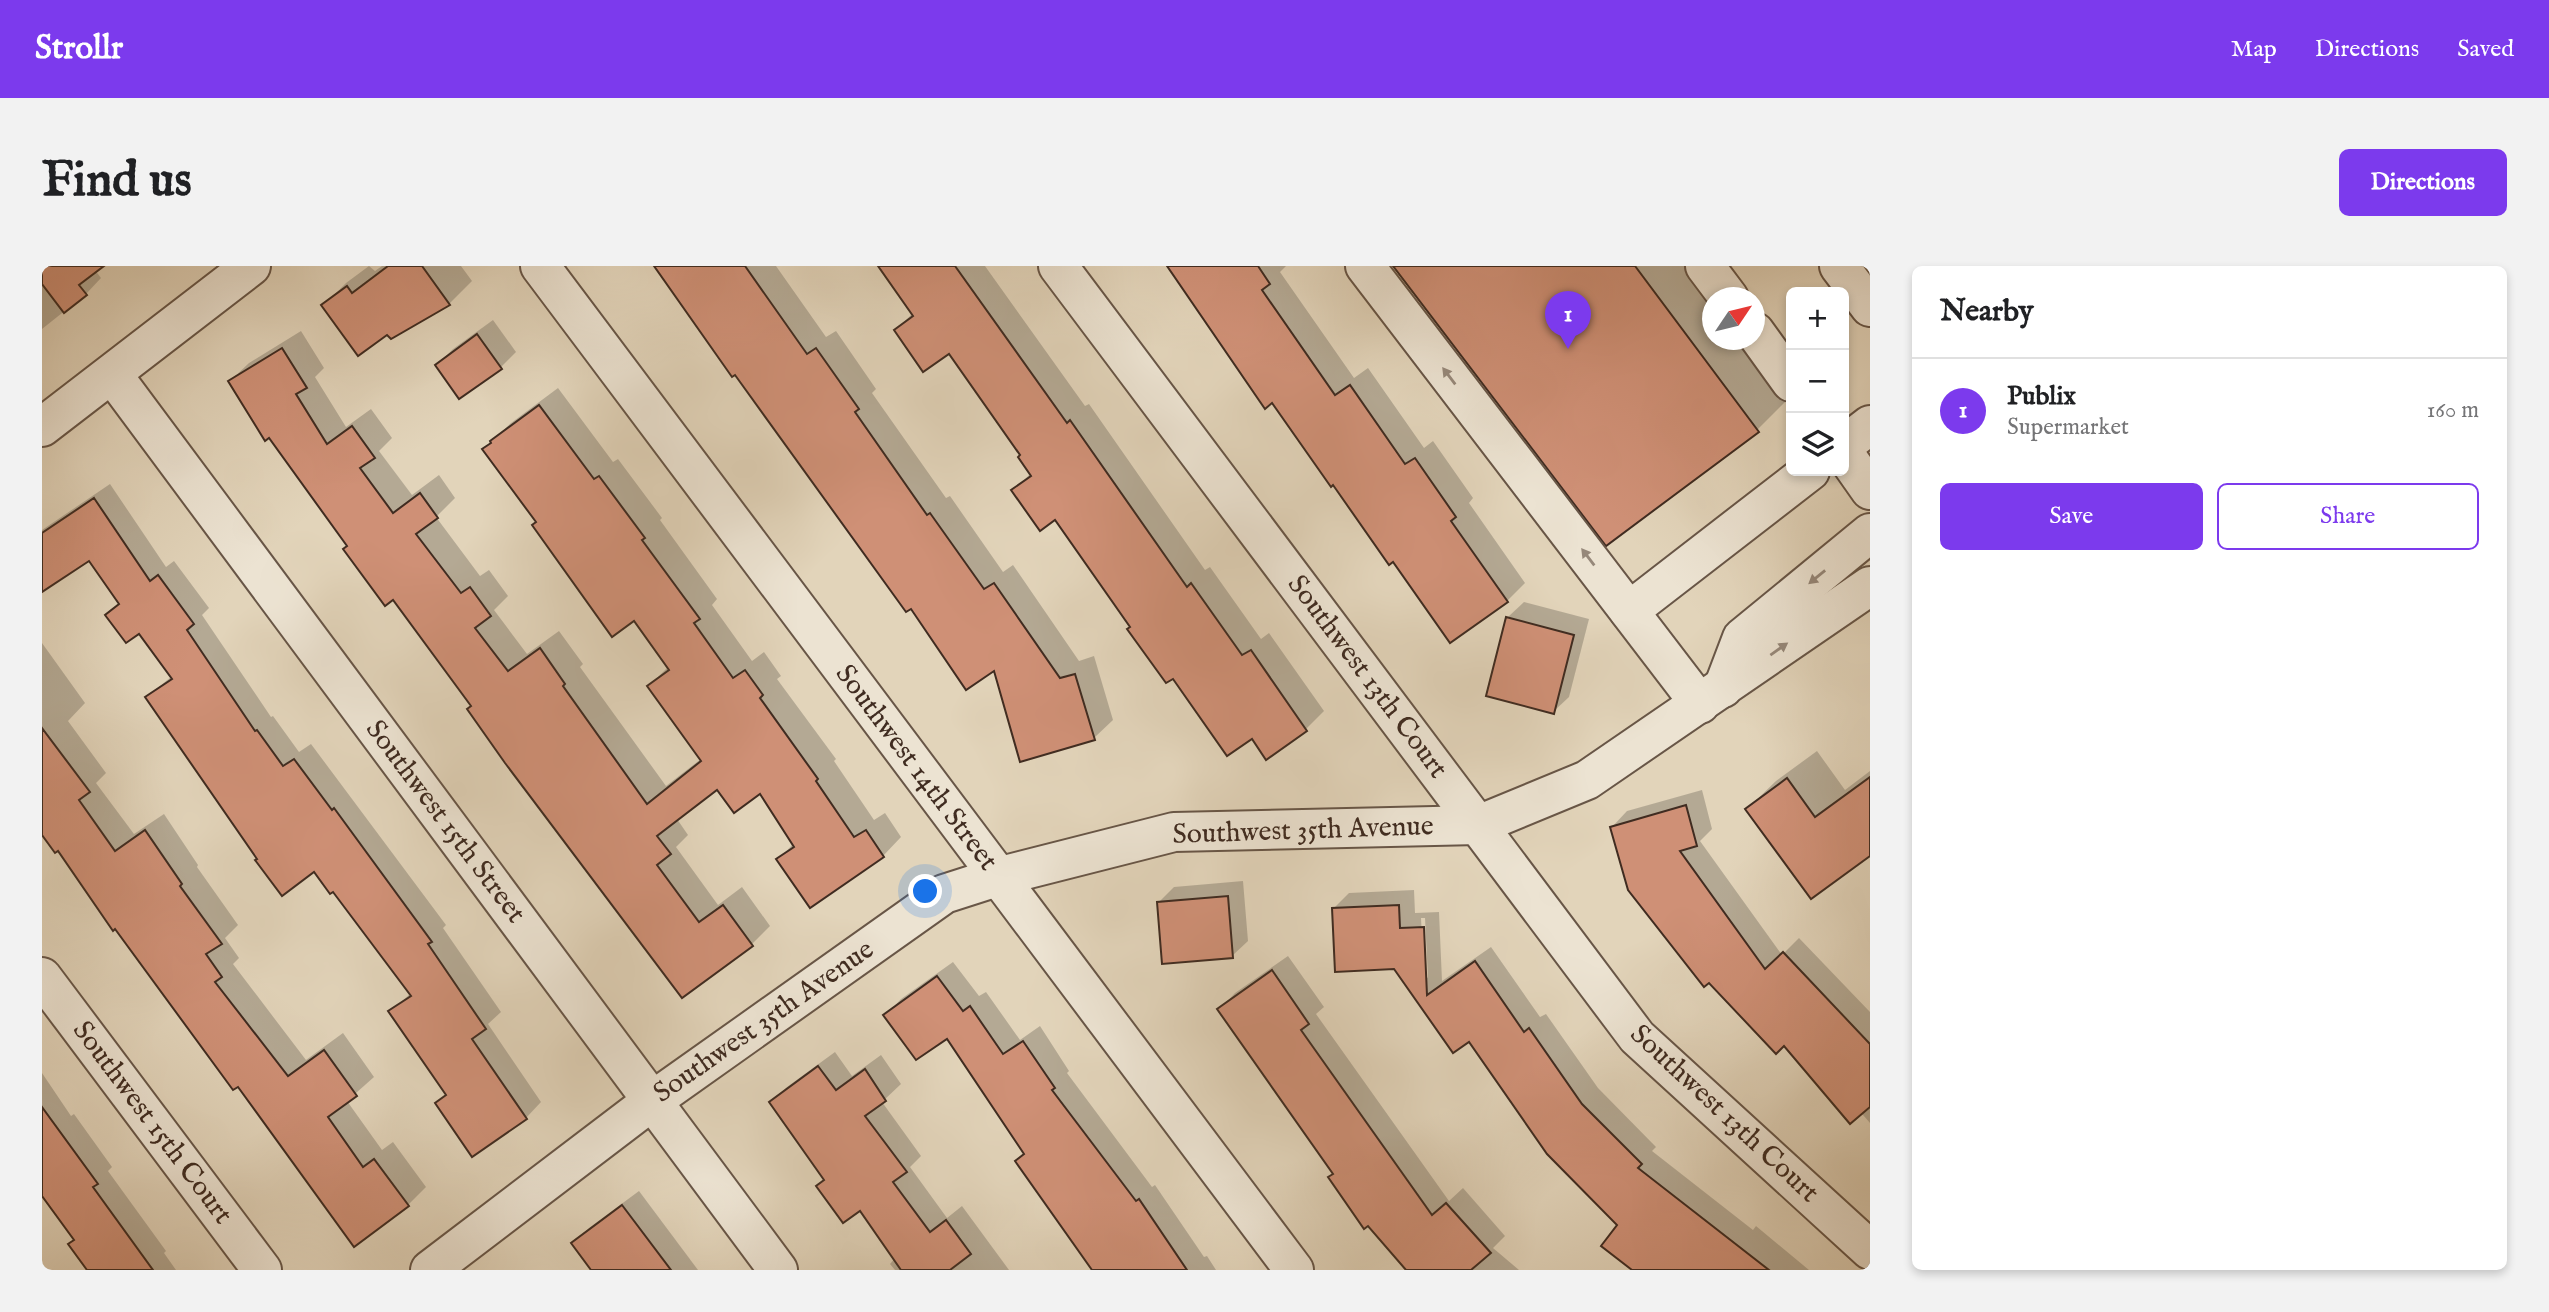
<!DOCTYPE html>
<meta charset="utf-8">
<style>
:root{--surface:#fff;--page:#f2f2f2;--text:#202124;--muted:#757577;--line:#e0e0e0;--accent:#7c3aed}
body{margin:0;font-family:"IM FELL English",serif;background:var(--page);color:var(--text)}
.controls{position:absolute;right:21px;top:21px;display:grid;overflow:hidden;border-radius:10px;box-shadow:0 4px 10px #0003}
.controls button{width:63px;height:63px;display:grid;place-items:center;padding:0;border:0;border-bottom:2px solid var(--line);background:var(--surface);color:var(--text);font:35px sans-serif}
.compass{position:absolute;left:1660px;top:21px;width:63px;height:63px;border-radius:50%;background:var(--surface);box-shadow:0 4px 10px #0003;rotate:55deg}
.you{position:absolute;left:884px;top:626px;width:24px;height:24px;margin:-18px;border:5px solid #fff;border-radius:50%;background:#1a73e8;box-shadow:0 0 0 10px #1a73e833}
.badge{display:grid;place-items:center;width:46px;height:46px;border-radius:50%;background:var(--accent);color:#fff;font-size:23px;font-weight:700}
.pin{position:absolute;translate:-50% -58px;filter:drop-shadow(0 2px 4px #0008)}
.pin::after{content:'';position:absolute;top:37px;width:24px;height:21px;background:inherit;clip-path:polygon(0 0,100% 0,50% 100%)}
.list{margin:0;padding:0;list-style:none}
h2{display:flex;justify-content:space-between;align-items:center;height:91px;margin:0;padding:0 28px;font-size:30px}
h2 small{font-size:23px;font-weight:400;color:var(--muted)}
.list li{display:grid;grid-template-columns:46px 1fr auto;gap:21px;align-items:center;box-sizing:border-box;height:105px;padding:0 28px;border-top:2px solid var(--line)}
.list b{display:block;font-size:26px;white-space:nowrap}
.list p{margin:0;font-size:23px;white-space:nowrap;color:var(--muted)}
.list em{font-size:23px;font-style:normal;color:var(--muted)}
.actions{display:flex;gap:14px;padding:21px 28px}
.actions a{flex:1;padding:16px 0;border:2px solid var(--accent);border-radius:10px;text-align:center;font-size:24px;color:var(--accent)}
.actions .main{background:var(--accent);color:#fff}
.icon{flex:none;width:38px;height:38px;fill:none;stroke:currentColor;stroke-width:2;stroke-linecap:round;stroke-linejoin:round}
.map{position:relative;flex:none;width:1828px;height:1004px;overflow:hidden;border-radius:10px}
header{display:flex;align-items:center;gap:42px;box-sizing:border-box;height:98px;padding:0 35px;background:var(--accent);color:#fff}
header strong{font-size:33px}
nav{display:flex;gap:38px;margin-inline-start:auto;font-size:24px}
.intro{display:flex;align-items:center;justify-content:space-between;box-sizing:border-box;height:168px;padding:0 42px}
h1{margin:0;font-size:49px}
.button{padding:18px 32px;border-radius:10px;background:var(--accent);color:#fff;font-size:24px;font-weight:700}
main{display:flex;gap:42px;padding:0 42px}
aside{flex:1;background:var(--surface);border-radius:10px;box-shadow:0 4px 10px #0003}
.map>svg:first-child{display:block}
.shadow{fill:#0003;fill-rule:evenodd}
.building{fill:#cf9076;stroke:#402c21;stroke-width:2}
.lines{fill:none;stroke-linecap:round;stroke-linejoin:round}
.minor-casing{stroke:#685647;stroke-width:42}
.minor{stroke:#ece3d2;stroke-width:38}
.oneway{fill:#96887a}
.labels{text-anchor:middle;dominant-baseline:central;stroke-width:5;stroke-linejoin:round;paint-order:stroke}
.street-label{font-size:28px;fill:#402c21;stroke:#ece3d2}
</style>
<header>
<strong>Strollr</strong>
<nav><a>Map</a><a>Directions</a><a>Saved</a></nav>
</header>
<div class="intro"><h1>Find us</h1><a class="button">Directions</a></div>
<main>
<div class="map">
<svg width="1828" height="1004" viewBox="0 0 1828 1004">
<rect width="100%" height="100%" fill="#e2d4ba"/>
<filter id="stains"><feTurbulence type="fractalNoise" baseFrequency=".00286" numOctaves="4"/><feColorMatrix values="0 0 0 0 .2 0 0 0 0 .09 0 0 0 0 .02 0 0 0 .5 -.17"/></filter>
<radialGradient id="worn" r=".72"><stop offset=".6" stop-color="#630" stop-opacity="0"/><stop offset="1" stop-color="#630" stop-opacity=".3"/></radialGradient>
<g class="shadow">
<polygon points="0,0 59,0 53,4 59,12 44,28 0,63"/>
<polygon points="327,0 333,5 340,0 419,0 430,15 407,38 346,66 282,39 304,17"/>
<polygon points="612,0 734,0 784,71 794,65 834,123 830,127 904,232 908,230 961,306 971,299 1037,395 1052,390 1071,454 1052,472 869,340"/>
<polygon points="838,0 943,0 1043,140 1047,138 1163,304 1168,301 1219,373 1227,367 1282,445 1264,463 1224,491 1210,471 1132,410 1090,360 1014,251 972,224 989,207 980,189 908,85 854,64 871,47"/>
<polygon points="1128,0 1244,0 1238,6 1312,112 1326,102 1382,182 1391,175 1431,232 1427,237 1483,317 1465,335 1409,374 1352,293"/>
<polygon points="1353,0 1643,0 1671,36 1671,74 1698,74 1744,135 1715,164"/>
<polygon points="451,54 474,86 459,101 395,99 411,83"/>
<polygon points="259,65 282,102 273,111 304,161 329,143 350,172 337,185 370,229 397,209 413,232 394,251 438,310 447,304 466,330 452,344 485,388 517,365 541,398 538,401 624,520 659,493 607,420 627,400 592,353 496,255 450,175 469,157 516,122 571,196 576,193 620,252 618,254 675,333 670,339 710,395 722,386 739,410 735,413 794,493 792,495 832,554 843,547 859,571 841,590 737,593 752,577 718,525 675,522 635,553 646,569 634,581 676,639 700,621 728,660 710,678 640,730 351,331 307,280 188,115 207,97"/>
<polygon points="68,218 124,301 132,295 167,342 160,349 229,451 231,450 257,486 269,478 404,659 401,662 459,746 446,758 499,836 484,852 396,837 405,827 349,745 369,727 291,624 273,604 217,593 105,431 130,410 97,365 66,349 78,336 47,292 0,314 0,264"/>
<polygon points="1482,336 1547,353 1527,431 1511,446 1446,428 1466,351"/>
<polygon points="0,377 43,437 26,455 64,507 54,517 92,568 122,548 156,599 155,601 196,659 183,672 197,692 191,698 264,794 301,767 332,811 305,835 340,884 351,876 384,921 366,939 197,818 16,582 0,566"/>
<polygon points="1775,485 1803,524 1828,505 1828,588 1705,543 1734,515"/>
<polygon points="1660,524 1670,563 1658,575 1740,689 1757,672 1828,746 1828,857 1570,561 1585,545"/>
<polygon points="1201,615 1206,675 1190,690 1116,637 1132,621"/>
<path d="M1372,624l1,23 24,-1 3,69 49,-34 49,70 6,-3 52,74 58,59 -4,4 101,79 3,-4 53,44h-175l-14,-45 -151,-186 -136,-130 16,-16zM1379,652h4l3,60 -4,-3z"/>
<polygon points="1246,690 1282,741 1274,748 1407,935 1421,922 1463,970 1451,982 1477,1004 1367,1004 1293,907 1178,743 1193,727"/>
<polygon points="911,696 937,730 944,726 978,774 998,760 1027,805 1025,807 1110,921 1113,919 1162,991 1165,990 1174,1004 1053,1004 983,887 905,770 844,749 859,733"/>
<polygon points="793,786 810,810 839,789 859,818 840,836 879,890 868,901 905,952 920,940 967,1004 853,1004 848,998 853,992 818,943 784,913 729,836 745,821"/>
<polygon points="0,807 29,850 32,848 70,901 66,905 124,985 122,987 134,1004 47,1004 34,973 0,927"/>
<polygon points="597,925 656,1004 551,1004 532,977 547,962"/>
</g>
<g class="building">
<polygon points="0,0 62,0 37,19 45,29 22,47 0,18"/>
<polygon points="346,0 380,0 408,39 349,73 345,69 316,90 279,39 305,20 310,27"/>
<polygon points="612,0 703,0 765,88 774,82 817,143 813,146 885,249 888,247 942,323 952,317 1018,412 1033,408 1053,474 978,496 952,405 924,424 869,343 864,346 693,109 690,111"/>
<polygon points="836,0 913,0 1025,157 1028,154 1145,321 1149,317 1200,389 1209,384 1265,465 1224,494 1210,473 1185,490 1131,413 1124,417 1085,363 1088,361 1013,254 998,265 969,224 989,210 976,191 978,189 907,88 881,106 852,64 871,50"/>
<polygon points="1125,0 1216,0 1228,18 1220,24 1293,129 1308,119 1363,198 1373,192 1414,251 1409,255 1466,336 1408,377 1351,296 1347,299 1291,219 1289,221 1230,137 1223,143"/>
<polygon points="1351,0 1593,0 1717,166 1564,280"/>
<polygon points="435,68 460,103 417,133 393,99"/>
<polygon points="240,82 265,122 254,128 285,178 310,160 333,192 318,202 351,247 378,227 396,252 374,268 419,327 428,321 449,350 433,362 466,405 498,382 523,418 521,420 605,538 659,495 605,420 627,404 592,355 570,371 490,259 494,256 440,183 449,177 448,175 497,139 552,213 557,210 603,272 600,274 658,353 652,357 691,412 703,404 721,429 718,432 776,513 774,515 812,571 824,564 842,591 768,642 734,593 752,581 718,528 692,547 675,524 615,570 629,588 615,599 657,656 681,639 711,680 640,732 463,497 425,443 429,440 351,334 343,340 301,283 305,280 227,172 223,175 186,115"/>
<polygon points="52,232 108,315 116,309 152,358 145,364 213,465 215,464 241,500 252,493 290,544 292,542 390,676 386,678 444,763 430,773 485,853 430,891 393,837 404,829 346,745 369,730 291,626 288,628 272,606 240,630 213,594 215,593 103,431 130,413 97,368 84,377 63,349 77,338 47,295 0,326 0,267"/>
<polygon points="1464,351 1532,369 1512,448 1444,430"/>
<polygon points="0,462 48,526 37,534 73,585 103,564 140,618 138,620 180,678 164,688 180,711 173,716 246,810 282,784 315,830 286,851 321,901 332,893 367,940 312,981 196,821 191,824 73,663 71,665 16,585 13,587 0,569"/>
<polygon points="1828,511 1828,590 1769,633 1703,543 1745,512 1773,551"/>
<polygon points="1644,539 1655,580 1638,585 1723,703 1741,686 1828,778 1828,841 1808,858 1742,780 1734,788 1667,717 1662,721 1586,624 1568,561"/>
<polygon points="1186,630 1191,692 1120,698 1115,636"/>
<polygon points="1357,639 1358,662 1382,661 1385,729 1433,695 1482,766 1487,762 1540,838 1600,898 1596,902 1727,1004 1590,1004 1559,980 1575,959 1505,888 1427,776 1411,787 1352,703 1293,706 1290,642"/>
<polygon points="1230,704 1267,758 1259,764 1390,949 1404,937 1449,987 1429,1004 1364,1004 1326,960 1322,963 1286,911 1291,908 1175,743"/>
<polygon points="895,710 921,745 928,740 961,788 981,775 1013,822 1010,824 1094,935 1097,933 1145,1004 1050,1004 973,895 982,888 905,773 874,794 841,749"/>
<polygon points="776,800 794,824 823,803 844,835 823,850 865,906 851,916 888,966 904,954 929,988 908,1004 859,1004 818,945 801,957 774,920 782,914 727,836"/>
<polygon points="0,841 56,918 51,921 111,1004 45,1004 26,978 32,974 0,930"/>
<polygon points="580,939 629,1004 549,1004 529,977"/>
</g>
<g class="lines">
<g class="minor-casing">
<g id="minor">
<polyline points="498,0 1252,1004"/>
<polyline points="1016,0 1595,771 1828,984"/>
<polyline points="1323,0 1658,438"/>
<polyline points="1663,0 1687,32"/>
<polyline points="1797,0 1828,41"/>
<polyline points="1713,66 1749,116"/>
<polyline points="70,108 736,1004"/>
<polyline points="0,161 209,0"/>
<polyline points="1802,179 1828,159"/>
<polyline points="1802,187 1828,224"/>
<polyline points="1587,345 1768,205"/>
<polyline points="1681,422 1700,372 1828,267"/>
<polyline points="0,711 220,1004"/>
<polyline points="388,1004 610,835 902,628 955,611 1132,566 1436,559 1545,514 1828,320"/>
</g>
</g>
<use href="#minor" class="minor"/>
</g>
<defs><path id="oneway-solid" d="M-6-.8H1V-3.2L6.5 0L1 3.2V.8H-6Z" transform="scale(1.75)"/></defs>
<g class="oneway">
<use href="#oneway-solid" transform="translate(1407 110) rotate(-127)"/>
<use href="#oneway-solid" transform="translate(1546 291) rotate(-127)"/>
<use href="#oneway-solid" transform="translate(1775 311) rotate(141)"/>
<use href="#oneway-solid" transform="translate(1737 383) rotate(-35)"/>
</g>
<g class="labels">
<g class="street-label">
<text transform="translate(1325 411) rotate(53)">Southwest 13th Court</text>
<text transform="translate(874 502) rotate(53)">Southwest 14th Street</text>
<text transform="translate(403 556) rotate(53)">Southwest 15th Street</text>
<text transform="translate(1261 565) rotate(-2)">Southwest 35th Avenue</text>
<text transform="translate(722 756) rotate(-35)">Southwest 35th Avenue</text>
<text transform="translate(1682 848) rotate(43)">Southwest 13th Court</text>
<text transform="translate(110 857) rotate(53)">Southwest 15th Court</text>
</g>
</g>
<rect width="100%" height="100%" filter="url(#stains)"/>
<rect width="100%" height="100%" fill="url(#worn)"/>
</svg>
<div class="controls">
<button>+</button>
<button>−</button>
<button><svg class="icon" aria-label="layers" viewBox="0 0 24 24"><path d="M12 4l9 5-9 5-9-5zM3 14l9 5 9-5"/></svg></button>
</div>
<svg class="compass" viewBox="-18 -18 36 36"><path d="M0-13l5 13h-10z" fill="#e53935"/><path d="M0 13l5-13h-10z" fill="#757577"/></svg>
<div class="you"></div>
<div class="pin badge" style="left:1526px;top:83px">1</div>
</div>
<aside>
<h2>Nearby<small></small></h2>
<ul class="list">
<li><span class="badge">1</span><div><b>Publix</b><p>Supermarket</p></div><em>160 m</em></li>
</ul>
<div class="actions"><a class="main">Save</a><a>Share</a></div>
</aside>
</main>
